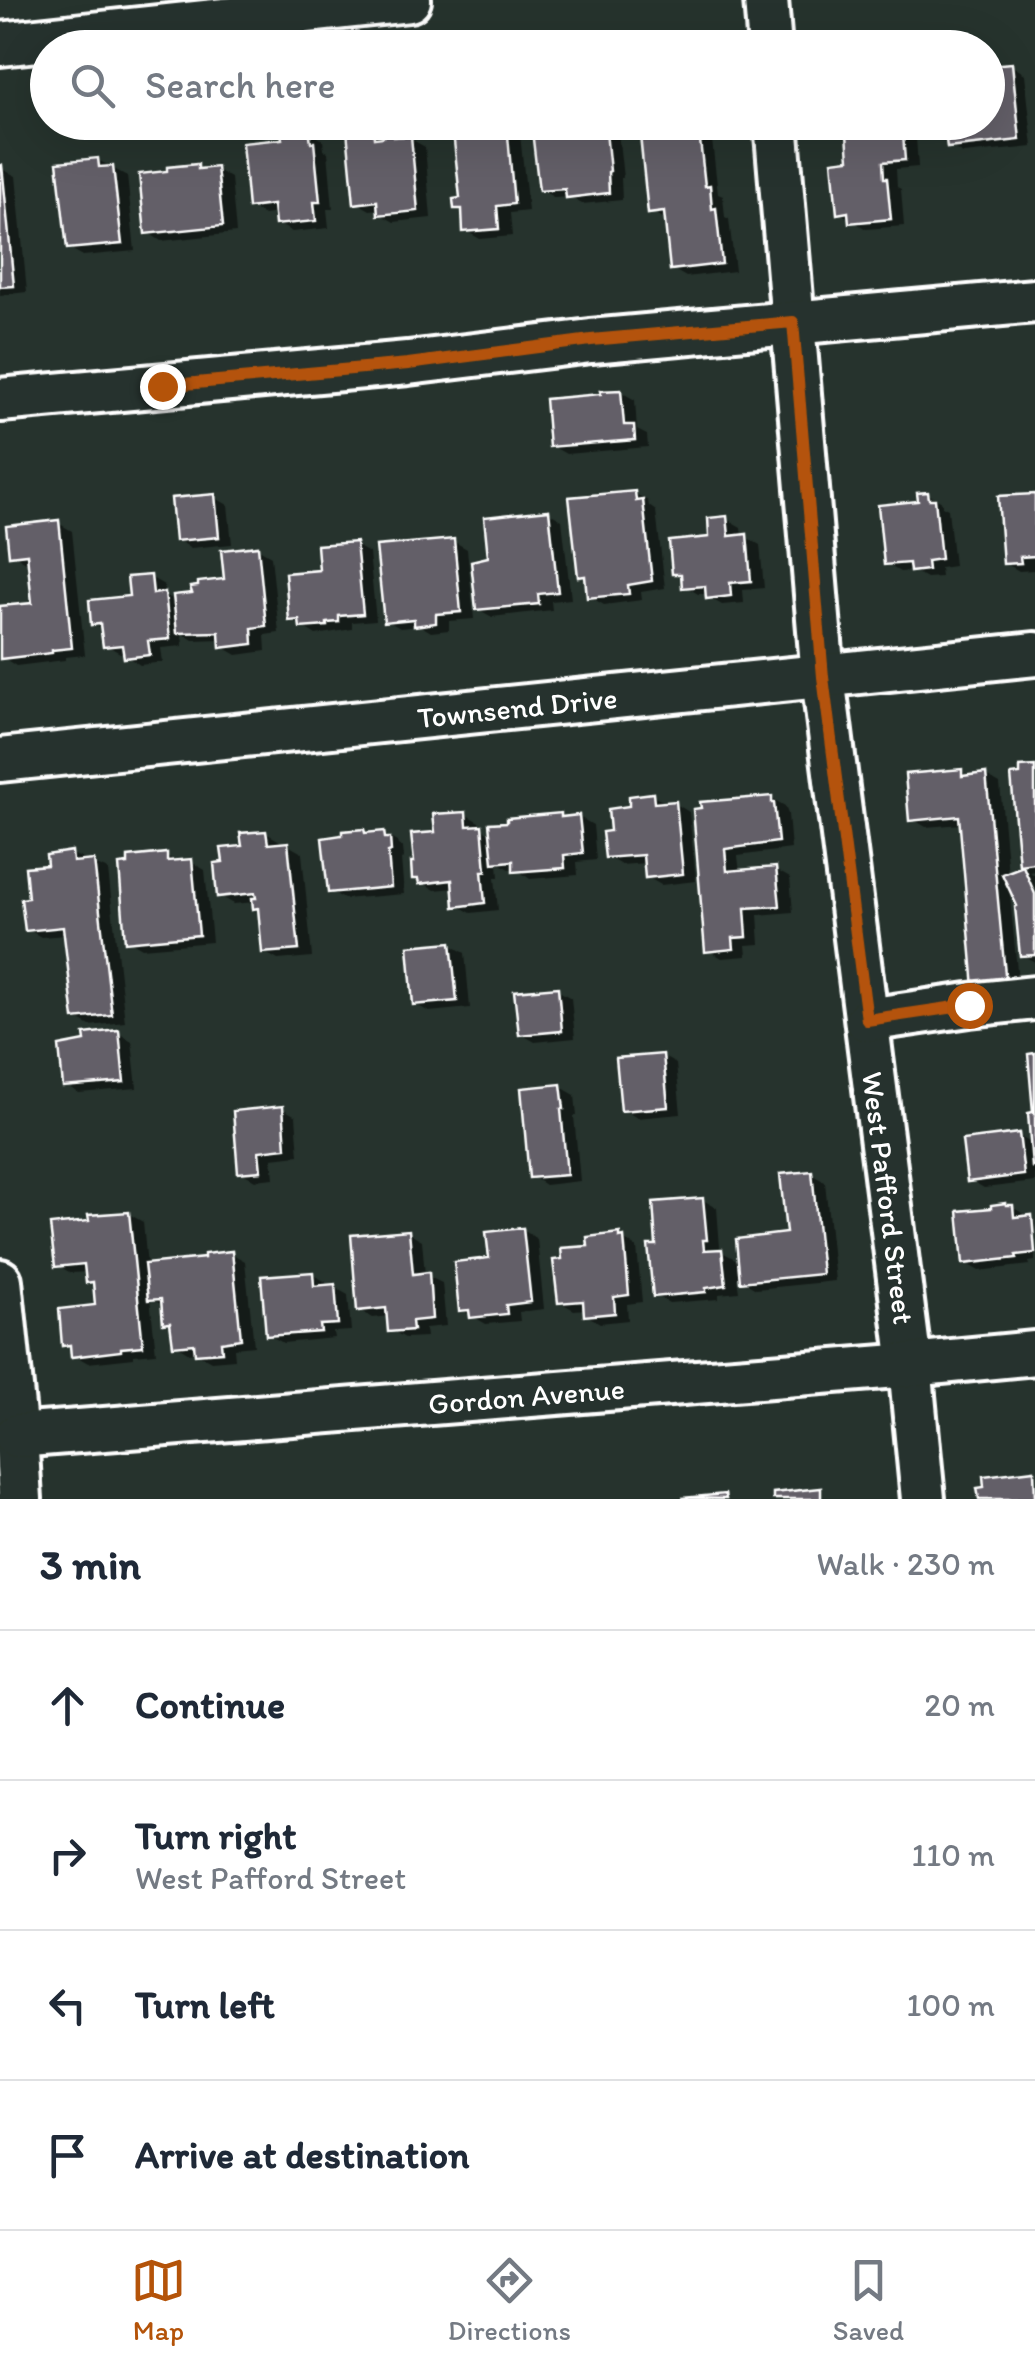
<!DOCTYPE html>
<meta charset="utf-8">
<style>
:root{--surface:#fff;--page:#f6f6f7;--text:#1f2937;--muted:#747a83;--line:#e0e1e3;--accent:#b45309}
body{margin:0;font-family:Itim,sans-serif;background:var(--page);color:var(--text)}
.stop{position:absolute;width:30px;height:30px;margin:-22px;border:8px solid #b45309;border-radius:50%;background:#fff}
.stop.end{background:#b45309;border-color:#fff;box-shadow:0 2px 10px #0008}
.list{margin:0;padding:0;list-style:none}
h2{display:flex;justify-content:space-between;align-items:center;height:130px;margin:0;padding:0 40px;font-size:42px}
h2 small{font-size:32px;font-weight:400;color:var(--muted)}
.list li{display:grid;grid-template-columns:65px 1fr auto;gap:30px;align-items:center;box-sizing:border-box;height:150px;padding:0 40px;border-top:2px solid var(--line)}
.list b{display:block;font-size:38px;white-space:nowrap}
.list p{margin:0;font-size:32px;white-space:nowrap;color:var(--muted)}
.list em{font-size:32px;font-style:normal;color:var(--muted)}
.icon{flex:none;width:55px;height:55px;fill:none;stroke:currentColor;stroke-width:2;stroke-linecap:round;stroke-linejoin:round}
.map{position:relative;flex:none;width:1035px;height:1499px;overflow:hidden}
.search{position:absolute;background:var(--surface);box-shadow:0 10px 40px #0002;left:30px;right:30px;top:30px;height:110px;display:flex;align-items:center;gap:25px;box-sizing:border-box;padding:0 35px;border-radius:55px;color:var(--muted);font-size:38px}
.sheet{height:730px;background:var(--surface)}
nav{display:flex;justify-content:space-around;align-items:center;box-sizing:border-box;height:140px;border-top:2px solid var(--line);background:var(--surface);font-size:28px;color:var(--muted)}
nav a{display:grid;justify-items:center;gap:5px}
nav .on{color:var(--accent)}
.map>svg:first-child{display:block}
.shadow{fill:#0007}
.building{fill:#645e68;stroke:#fff;stroke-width:2.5}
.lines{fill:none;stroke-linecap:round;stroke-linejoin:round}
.minor-casing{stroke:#fff;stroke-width:50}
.minor{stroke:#26332d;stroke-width:42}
.route{stroke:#b45309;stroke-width:12}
.labels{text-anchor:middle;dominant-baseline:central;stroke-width:9;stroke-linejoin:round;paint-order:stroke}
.street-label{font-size:30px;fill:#fff;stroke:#26332d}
</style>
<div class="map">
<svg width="1035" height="1499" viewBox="0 0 1035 1499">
<rect width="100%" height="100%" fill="#26332d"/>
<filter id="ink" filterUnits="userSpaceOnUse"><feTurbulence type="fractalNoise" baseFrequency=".01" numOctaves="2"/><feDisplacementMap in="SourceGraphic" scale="20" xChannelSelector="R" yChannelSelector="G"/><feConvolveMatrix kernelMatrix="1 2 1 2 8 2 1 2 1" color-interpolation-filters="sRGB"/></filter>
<g filter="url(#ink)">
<g class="shadow">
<polygon points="1011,65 1025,74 1033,147 963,154 949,146 988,122 988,74"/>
<polygon points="499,122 520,134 528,211 510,213 512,236 480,239 466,231 464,212 457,208 462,200 455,123"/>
<polygon points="534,122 617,122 623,178 621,178 622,200 582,204 569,197 555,198 541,190"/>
<polygon points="657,122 710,122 718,194 723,196 725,217 729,219 735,271 686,277 672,269 667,220 651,212"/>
<polygon points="848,122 915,122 918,167 896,169 897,187 901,189 904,226 866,229 839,212 852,162"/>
<polygon points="373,130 382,136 393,135 401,139 411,139 425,147 431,218 394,222 380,214 380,209 370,210 356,202"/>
<polygon points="309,132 323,140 324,150 328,152 333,209 327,209 329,228 292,232 278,224 277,213 264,215 250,207 285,141"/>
<polygon points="98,160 127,176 135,251 83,256 69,248"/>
<polygon points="197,167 205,171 217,170 231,178 236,233 161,241 147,232"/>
<polygon points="0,168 16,176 27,292 0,295"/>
<polygon points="621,392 635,400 637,430 647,435 648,447 566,454 552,446"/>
<polygon points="634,493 648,501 649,506 656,511 665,588 641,592 642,600 604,605 590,597 588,579 581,575"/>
<polygon points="928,494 942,502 942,506 948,509 954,566 940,568 941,577 926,578 913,571 900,572 886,564"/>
<polygon points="1035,496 1034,570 1019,571 1005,563"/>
<polygon points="214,497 228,505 232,544 191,548 177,540"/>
<polygon points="548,512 562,520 571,599 551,601 552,610 492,617 478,609 491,558"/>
<polygon points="727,519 741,527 742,537 746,537 760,545 764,588 743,590 744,603 722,605 708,597 708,594 698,594 685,586 684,578 675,573 712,539"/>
<polygon points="58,523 72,531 85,655 65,657 65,660 16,666 2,657 0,609 35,605 30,562 26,562 12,554"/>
<polygon points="453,541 467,549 474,619 449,621 449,630 431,632 421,626 400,628 386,620"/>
<polygon points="355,545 369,553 376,620 352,622 352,629 316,635 292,620 322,572"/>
<polygon points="257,548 271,556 279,633 265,635 266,651 237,655 223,647 222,639 193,640 182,633 183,646 161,648 163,662 140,665 126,656 126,653 120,653 106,645 104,630 94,624 131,598 150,577 164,585 165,595 176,601 227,581"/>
<polygon points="1035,768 1035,871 1029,872 1035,875 1035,962 1022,955 1021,909 1009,885 1019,992 990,995 962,824 926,827 912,819 961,772 971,777 986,776 1000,784 1008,874 1027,867 1021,863"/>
<polygon points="653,796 668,804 676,804 689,812 696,881 661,885 647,877 646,863 621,865 607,857 613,834"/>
<polygon points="771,798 785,806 788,814 791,849 738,856 740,873 776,870 790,878 793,912 758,915 760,944 746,945 747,956 722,958 708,950 696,811"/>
<polygon points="465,814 479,822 480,828 493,834 560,816 565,819 579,817 593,825 596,860 577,862 578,875 530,879 516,869 510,869 498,863 499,877 495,877 498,910 471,913 457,905 455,888 435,890 415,878 437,834"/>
<polygon points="364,831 370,835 383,834 397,842 398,845 403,848 404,858 401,859 404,894 344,899 330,891"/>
<polygon points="266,833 280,841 280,846 288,845 302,853 312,957 278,960 264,952 260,910 255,907 255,902 234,904 220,896 226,865"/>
<polygon points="72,854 108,870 125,1022 90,1026 76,1018 67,935 41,937 27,929 31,900 49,867"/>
<polygon points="167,856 178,863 191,862 205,870 212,942 142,948 128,940"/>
<polygon points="451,945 465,953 470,1008 429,1012 415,1004"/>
<polygon points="557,990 571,998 575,1038 535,1042 521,1034"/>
<polygon points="118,1033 132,1041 137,1088 79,1093 65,1085 88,1043"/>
<polygon points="662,1056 676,1064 681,1114 637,1118 624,1110"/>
<polygon points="561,1087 575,1095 577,1116 574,1116 580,1181 545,1185 531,1176"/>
<polygon points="282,1108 296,1116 299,1155 272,1158 274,1178 255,1180 241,1172"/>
<polygon points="1035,1115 1035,1182 984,1188 970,1180 1018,1136 1033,1144"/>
<polygon points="811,1174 825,1182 835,1281 756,1289 737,1278 739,1292 719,1294 719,1299 669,1303 655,1295 658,1247 703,1200 717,1208 720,1247 708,1248 708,1253 722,1252 741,1262 788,1236"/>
<polygon points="1012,1207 1026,1215 1027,1218 1035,1220 1035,1261 1029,1262 1030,1265 979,1271 965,1263"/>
<polygon points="129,1214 143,1222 147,1266 207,1260 231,1253 245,1261 254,1346 234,1348 235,1359 211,1361 195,1352 189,1353 175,1344 173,1327 166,1323 164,1306 150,1298 156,1353 134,1355 134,1358 88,1363 74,1355 73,1349 65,1345 98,1308 96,1285 89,1281 88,1272 71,1273 57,1265 92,1223"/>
<polygon points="523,1230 537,1239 544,1309 519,1312 520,1321 486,1324 462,1310 491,1260"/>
<polygon points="408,1232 422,1240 425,1275 442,1283 446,1326 425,1328 426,1337 405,1338 391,1330 390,1316 373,1318 359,1310"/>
<polygon points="619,1236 637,1248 642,1302 627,1304 628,1320 600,1323 586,1315 586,1309 574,1310 560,1302 590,1248"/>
<polygon points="312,1274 326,1282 327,1288 334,1287 348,1295 351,1331 333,1332 334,1338 283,1343 269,1335"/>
</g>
<g class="building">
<polygon points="1012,63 1020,140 947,148 944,122 988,122 988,65"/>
<polygon points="452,122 507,124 514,204 497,206 499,229 463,232 462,209 454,209 453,199 460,198"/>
<polygon points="531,122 605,122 610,171 608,172 609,193 566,198 565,189 539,191"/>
<polygon points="698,122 705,186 710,185 712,209 716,208 722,264 670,270 664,212 648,214 639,125 655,122"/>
<polygon points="846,122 902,122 905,160 883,162 884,178 887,178 891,219 849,223 848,212 837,214 832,161 849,159"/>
<polygon points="373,128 374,138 383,137 382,133 394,132 394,137 411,136 418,211 378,215 377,201 354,204 347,130"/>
<polygon points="309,129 311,142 314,142 320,202 314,202 316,221 275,225 273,205 248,208 242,143 282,139 281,132"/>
<polygon points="98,158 99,167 113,166 122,244 67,249 57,162"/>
<polygon points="198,164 198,169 217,167 223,226 145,234 139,174 167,171 167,167"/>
<polygon points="2,165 14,286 0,287 0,166"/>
<polygon points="621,390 624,425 634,425 635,440 549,447 545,399 601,394 600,391"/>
<polygon points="635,491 636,501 643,500 652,581 628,585 629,594 587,598 585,576 578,577 569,497"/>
<polygon points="928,492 929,499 935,499 941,559 927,561 928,570 910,572 909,563 884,565 878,505 918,501 917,493"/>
<polygon points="215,494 219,537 175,541 171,498"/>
<polygon points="1035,494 1035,556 1020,557 1021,563 1003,564 998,496"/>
<polygon points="549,510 558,592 538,594 539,604 476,610 471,561 488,557 484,517"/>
<polygon points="727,516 729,536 747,534 751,581 730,583 731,596 706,599 705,586 682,588 681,574 672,574 669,541 709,537 708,518"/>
<polygon points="59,520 72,648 52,650 52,653 0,659 0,606 32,603 27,554 9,556 6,526"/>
<polygon points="454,539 461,612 436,614 436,623 414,626 414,619 384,622 376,546"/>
<polygon points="356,542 363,614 339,616 339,622 327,623 327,626 300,628 299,620 289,621 285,573 319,570 317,545"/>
<polygon points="258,546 266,626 252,628 253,644 220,648 219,632 177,633 173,595 192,593 190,587 198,586 198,582 224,579 221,550"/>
<polygon points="151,575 153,594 165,592 170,639 148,641 150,655 124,658 122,645 103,647 100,624 91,625 89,600 129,596 127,577"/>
<polygon points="1035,766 1035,863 1019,865 1011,775 1020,774 1020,767"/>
<polygon points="962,769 962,776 986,773 1006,985 974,988 959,816 909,821 905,774"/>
<polygon points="653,793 654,803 676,801 683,874 645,878 643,855 605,858 602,832 610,831 608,809 629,806 629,796"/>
<polygon points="772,796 772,803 774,803 778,842 725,849 727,871 776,867 780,906 745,908 747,937 733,938 734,949 705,952 693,809 701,808 700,802"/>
<polygon points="466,812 467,826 482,825 486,871 482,871 485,903 454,907 452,880 419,884 418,879 412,879 411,862 414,862 411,834 435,832 433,814"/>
<polygon points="561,813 561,817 579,815 583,853 564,855 565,868 513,872 513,861 493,863 489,823 507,822 507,818"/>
<polygon points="364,829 365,833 384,831 385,838 390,838 391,851 388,852 391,887 328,893 322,838 342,835 342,831"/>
<polygon points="266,831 268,844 288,842 299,950 262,953 258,908 253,909 252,898 256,898 255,893 217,897 214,863 223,862 221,848 242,846 240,833"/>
<polygon points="72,851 73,862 94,860 112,1015 74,1019 63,927 25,931 21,899 28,898 25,867 47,865 46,855"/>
<polygon points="167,853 167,861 192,859 199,935 125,942 119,865 128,864 128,857"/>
<polygon points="1023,866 1035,894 1035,955 1020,956 1015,907 1017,906 1002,874"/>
<polygon points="451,942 457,1001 413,1005 408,946"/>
<polygon points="558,987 562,1031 519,1035 514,991"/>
<polygon points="119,1030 124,1082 63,1087 59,1046 85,1041 84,1034"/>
<polygon points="1035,1053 1035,1166 1032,1167 1028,1113 1033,1112 1028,1054"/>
<polygon points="663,1054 668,1107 621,1111 616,1058"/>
<polygon points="561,1084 564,1109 561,1109 567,1175 529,1178 521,1088"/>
<polygon points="283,1106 286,1148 259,1151 261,1171 238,1173 233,1111"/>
<polygon points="1019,1133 1024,1175 967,1182 962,1140"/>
<polygon points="812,1171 822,1274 740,1282 736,1239 786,1233 780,1174"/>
<polygon points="703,1198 707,1240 703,1240 704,1250 722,1249 726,1285 706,1288 706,1292 653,1297 648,1245 656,1245 653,1202"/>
<polygon points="1006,1203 1006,1205 1013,1205 1014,1217 1032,1215 1035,1253 1016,1255 1017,1258 963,1264 958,1211 991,1208 991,1205"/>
<polygon points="129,1212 143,1346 121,1348 121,1351 71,1357 70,1345 62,1346 59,1309 95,1305 93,1282 86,1283 84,1264 55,1267 50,1225 89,1221 88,1215"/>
<polygon points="523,1228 531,1302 506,1305 507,1314 470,1318 469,1310 459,1311 454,1262 489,1258 486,1232"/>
<polygon points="409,1230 413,1274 429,1272 432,1319 412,1321 413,1330 388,1332 386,1308 357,1311 351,1235"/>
<polygon points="620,1233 620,1238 624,1237 629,1295 614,1297 615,1313 584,1316 583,1301 558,1303 553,1260 562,1259 561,1248 588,1246 587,1237"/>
<polygon points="232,1251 241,1339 221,1342 222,1352 195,1354 194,1344 173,1346 170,1323 163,1324 161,1299 148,1300 144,1264 204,1258 204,1254"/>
<polygon points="313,1272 314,1286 335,1284 338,1324 320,1325 321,1332 266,1336 261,1276"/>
<polygon points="1034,1470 1035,1499 979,1499 977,1488 984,1487 983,1476"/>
<polygon points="821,1488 821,1499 773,1499 773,1493"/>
<polygon points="725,1494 726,1499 682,1498"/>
</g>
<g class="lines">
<g class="minor-casing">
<g id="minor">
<polyline points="766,0 770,48"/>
<polyline points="0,44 409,0"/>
<path id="s1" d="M776,122l47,555 87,688 13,134"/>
<polyline points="0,400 408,363 591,341 1035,301"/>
<path id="s2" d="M0,760l1035,-106"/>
<polyline points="867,1020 969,1005 1035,998"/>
<polyline points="0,1281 16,1436 20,1499"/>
<path id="s3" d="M16,1436l894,-71 125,-12"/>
</g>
</g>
<use href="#minor" class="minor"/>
</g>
</g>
<g class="lines" filter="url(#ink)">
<polyline class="route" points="162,386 408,364 591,340 793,322 823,677 867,1020 969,1005"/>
</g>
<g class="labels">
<g class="street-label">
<text stroke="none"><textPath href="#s2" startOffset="520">Townsend Drive</textPath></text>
<text stroke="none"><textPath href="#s1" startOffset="1082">West Pafford Street</textPath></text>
<text stroke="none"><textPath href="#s3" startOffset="512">Gordon Avenue</textPath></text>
</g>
</g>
</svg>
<div class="stop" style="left:969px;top:1005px"></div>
<div class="stop end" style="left:162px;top:386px"></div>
<div class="search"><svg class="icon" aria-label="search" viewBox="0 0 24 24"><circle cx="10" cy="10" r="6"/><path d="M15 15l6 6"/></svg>Search here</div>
</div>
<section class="sheet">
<h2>3 min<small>Walk · 230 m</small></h2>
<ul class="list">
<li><svg class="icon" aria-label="ahead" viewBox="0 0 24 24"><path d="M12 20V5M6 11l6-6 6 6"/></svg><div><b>Continue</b></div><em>20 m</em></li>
<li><svg class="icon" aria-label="right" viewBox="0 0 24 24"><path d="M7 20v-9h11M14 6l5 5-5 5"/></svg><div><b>Turn right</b><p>West Pafford Street</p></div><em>110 m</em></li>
<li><svg class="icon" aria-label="left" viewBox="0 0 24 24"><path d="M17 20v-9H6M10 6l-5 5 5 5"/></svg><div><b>Turn left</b></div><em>100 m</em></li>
<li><svg class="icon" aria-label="arrive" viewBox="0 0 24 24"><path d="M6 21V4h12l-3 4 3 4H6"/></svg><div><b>Arrive at destination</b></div></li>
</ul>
</section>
<nav>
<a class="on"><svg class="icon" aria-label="map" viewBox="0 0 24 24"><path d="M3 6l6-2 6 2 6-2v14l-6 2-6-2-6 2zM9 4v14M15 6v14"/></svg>Map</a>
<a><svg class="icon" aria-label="directions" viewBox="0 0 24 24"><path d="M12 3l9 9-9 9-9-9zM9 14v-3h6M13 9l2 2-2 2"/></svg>Directions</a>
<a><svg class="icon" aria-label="saved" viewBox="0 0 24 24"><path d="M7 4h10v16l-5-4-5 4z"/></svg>Saved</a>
</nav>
